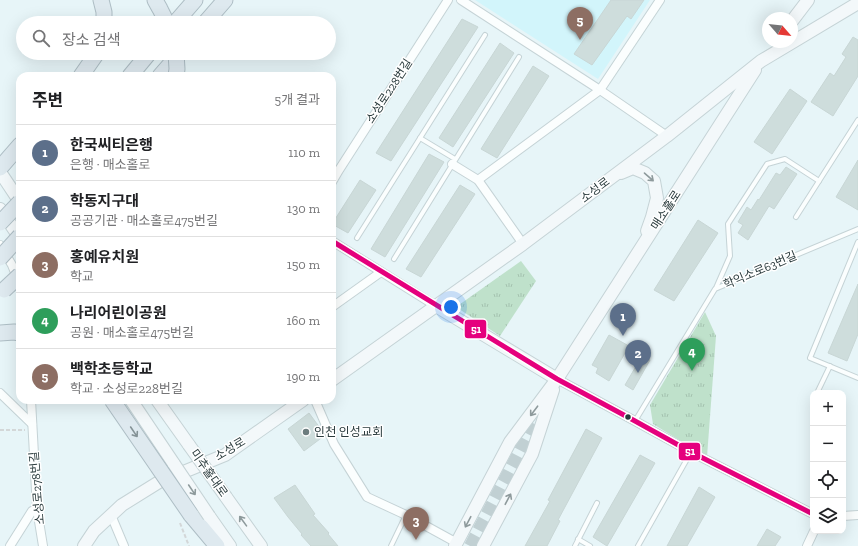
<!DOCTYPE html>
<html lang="ko">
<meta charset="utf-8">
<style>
:root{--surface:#fff;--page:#f6f6f6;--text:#202124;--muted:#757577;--line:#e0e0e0;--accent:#d93025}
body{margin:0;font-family:"Zilla Slab","Noto Sans KR",serif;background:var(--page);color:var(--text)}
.controls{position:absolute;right:12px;bottom:12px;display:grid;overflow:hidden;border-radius:8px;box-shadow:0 4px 16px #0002}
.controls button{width:36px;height:36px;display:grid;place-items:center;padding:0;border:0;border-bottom:1px solid var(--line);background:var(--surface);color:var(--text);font:20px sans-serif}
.compass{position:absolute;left:762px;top:12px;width:36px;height:36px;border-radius:50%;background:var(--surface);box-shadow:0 4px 16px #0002;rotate:118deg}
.you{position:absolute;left:451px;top:307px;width:14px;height:14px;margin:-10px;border:3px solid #fff;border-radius:50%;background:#1a73e8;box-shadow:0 0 0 6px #1a73e833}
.badge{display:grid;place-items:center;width:26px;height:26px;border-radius:50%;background:var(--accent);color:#fff;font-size:13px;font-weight:700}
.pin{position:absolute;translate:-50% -33px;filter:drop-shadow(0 1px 2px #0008)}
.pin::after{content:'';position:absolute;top:21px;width:14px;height:12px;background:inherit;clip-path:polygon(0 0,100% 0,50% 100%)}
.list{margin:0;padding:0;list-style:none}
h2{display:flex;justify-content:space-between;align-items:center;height:52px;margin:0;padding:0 16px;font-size:17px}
h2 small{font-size:13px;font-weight:400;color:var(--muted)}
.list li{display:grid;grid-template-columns:26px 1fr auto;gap:12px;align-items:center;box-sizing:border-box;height:56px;padding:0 16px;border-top:1px solid var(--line)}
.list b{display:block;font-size:15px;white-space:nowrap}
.list p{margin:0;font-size:13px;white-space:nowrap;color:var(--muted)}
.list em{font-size:13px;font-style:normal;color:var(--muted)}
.icon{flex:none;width:22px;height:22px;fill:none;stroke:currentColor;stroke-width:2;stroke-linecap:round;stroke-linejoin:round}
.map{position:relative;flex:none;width:858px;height:546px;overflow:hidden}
.search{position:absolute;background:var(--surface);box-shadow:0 4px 16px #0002;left:16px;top:16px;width:320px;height:44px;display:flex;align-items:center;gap:10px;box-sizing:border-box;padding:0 14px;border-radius:22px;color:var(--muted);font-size:15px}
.panel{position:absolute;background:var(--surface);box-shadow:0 4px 16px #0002;left:16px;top:72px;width:320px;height:332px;border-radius:12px}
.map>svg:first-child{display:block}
.built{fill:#d2f5fb}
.park{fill:url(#park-tufts)}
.building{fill:#cedddc;stroke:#c8d6d5}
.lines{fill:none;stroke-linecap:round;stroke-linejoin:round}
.secondary-tunnel{stroke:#c1d0d3;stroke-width:12;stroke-dasharray:12 6;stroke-linecap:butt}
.lane-casing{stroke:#c5d3d6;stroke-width:6}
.street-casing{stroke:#c5d3d6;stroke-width:10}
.secondary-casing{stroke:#c5d3d6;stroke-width:14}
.highway-casing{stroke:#aebec5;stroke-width:17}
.path{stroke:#d3d7d8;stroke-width:2;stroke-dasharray:4 2;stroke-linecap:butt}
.lane{stroke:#fbfefe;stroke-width:4}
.street{stroke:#fbfefe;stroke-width:8}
.secondary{stroke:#f3f8fa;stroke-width:12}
.highway{stroke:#dee9ef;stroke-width:15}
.secondary-bridge-casing{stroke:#c5d3d6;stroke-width:14;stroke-linecap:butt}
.highway-bridge-casing{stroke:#aebec5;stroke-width:17;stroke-linecap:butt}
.secondary-bridge{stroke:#f3f8fa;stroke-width:12}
.highway-bridge{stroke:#dee9ef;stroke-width:15}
.bus-1-casing{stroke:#fff;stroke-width:8}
.bus-1{stroke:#e5007d;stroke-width:5}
.oneway{stroke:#8e9a9c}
.oneway2{stroke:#849296}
.bus-dot{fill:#2a3b3d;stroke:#fff;stroke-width:1.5}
.poi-dot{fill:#6c7c7e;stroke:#fff;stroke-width:1.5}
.labels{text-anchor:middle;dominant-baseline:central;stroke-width:3;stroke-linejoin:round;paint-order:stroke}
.street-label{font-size:12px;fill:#2a3b3d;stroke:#fff}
.poi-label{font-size:12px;fill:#2a3b3d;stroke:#fff;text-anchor:start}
.line-badge{stroke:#fff;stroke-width:1.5}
.badge-label{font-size:11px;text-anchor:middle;font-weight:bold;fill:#fff}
</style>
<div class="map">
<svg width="858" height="546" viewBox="0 0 858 546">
<defs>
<pattern id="park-tufts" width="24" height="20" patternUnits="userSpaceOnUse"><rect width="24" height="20" fill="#bfe1cb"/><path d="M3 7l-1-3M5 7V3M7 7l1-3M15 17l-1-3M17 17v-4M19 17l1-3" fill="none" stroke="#a4c2af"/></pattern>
</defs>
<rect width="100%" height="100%" fill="#e7f5f8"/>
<polygon class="built" points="475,0 650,0 598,79"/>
<g class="park">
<polygon points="521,261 536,281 500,336 456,307"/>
<polygon points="705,312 716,336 707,457 653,424 650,405"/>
</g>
<g class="building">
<polygon points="611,0 644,0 631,19 627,16 592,65 574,54"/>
<polygon points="462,19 478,27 391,161 376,153"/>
<polygon points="853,37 858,40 858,76 833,116 811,102 830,73 834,76 846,57 842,54"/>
<polygon points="500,43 514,53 453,147 439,138"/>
<polygon points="533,66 549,76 497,158 481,149"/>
<polygon points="790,89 807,101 772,154 754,142"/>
<polygon points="429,154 444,162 385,257 371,249"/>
<polygon points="858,160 858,210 836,197"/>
<polygon points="786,167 797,174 774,209 769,206 748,240 738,233 743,225 738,222 747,207 751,210 758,199 759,200 776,173 780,175"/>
<polygon points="360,180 376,190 348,233 332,224"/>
<polygon points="460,185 475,194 421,277 406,269"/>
<polygon points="698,220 718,233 674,301 654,290"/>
<polygon points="858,284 858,334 847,361 828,353"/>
<polygon points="609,335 629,346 609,381 596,373 598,368 592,365"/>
<polygon points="642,356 650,360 633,390 625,385"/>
<polygon points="309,413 323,432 324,436 304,451 288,429"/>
<polygon points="586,429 602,438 558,520 560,521 547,546 525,546 550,501 548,500"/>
<polygon points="640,455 655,463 607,546 593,537"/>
<polygon points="295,485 315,514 313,515 329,533 328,534 338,546 311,546 301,535 302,534 288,517 274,498"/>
<polygon points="699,487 715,497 687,546 667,546"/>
<polygon points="767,529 781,537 775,546 757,546"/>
</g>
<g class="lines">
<polyline class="secondary-tunnel" points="470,546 546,400"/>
<g class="lane-casing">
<g id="lane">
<polyline points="420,138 455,159"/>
<polyline points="796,217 858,120"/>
<polyline points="357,238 485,35"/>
<polyline points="858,242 810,358 858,378"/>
<polyline points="394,259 519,57"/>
<polyline points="716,288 730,256 728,224 767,164 785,159 819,181"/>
<polyline points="817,393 830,366"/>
<polyline points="635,421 715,289 858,229"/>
<polyline points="578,539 590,546"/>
<polyline points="391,546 406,515"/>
<polyline points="575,546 597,503"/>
<polyline points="638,546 691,452"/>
</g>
</g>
<g class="street-casing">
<g id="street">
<polyline points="461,0 600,90 667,136"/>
<polyline points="452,164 478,180 523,244"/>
<polyline points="478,180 600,90 660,0"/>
<polyline points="332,182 339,170 448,0"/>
<polyline points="332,241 436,306"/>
<polyline points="0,245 12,265 18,280"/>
<polyline points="332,307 381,272"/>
<polyline points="557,379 635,421 691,452 813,514"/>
<polyline points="0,393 32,424"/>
<polyline points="31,400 37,509 43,546"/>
<polyline points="315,400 334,444 367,497 406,515 457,543"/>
<polyline points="111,515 124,546"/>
<polyline points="843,516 858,515"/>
<polyline points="10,546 32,511 37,509"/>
<polyline points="807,546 814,531"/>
</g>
</g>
<g class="secondary-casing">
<g id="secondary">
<polyline points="792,21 808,0"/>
<polyline points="0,172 20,202"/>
<polyline points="621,173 633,168 645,173 654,181 657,198 652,217 647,231"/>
<polyline points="0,209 20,238"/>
<polyline points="436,306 557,379"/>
<polyline points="332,380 523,244 667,136 761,61 858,3"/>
<polyline points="131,400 174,464"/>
<polyline points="157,400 189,445"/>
<polyline points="226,497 261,546"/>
<polyline points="209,516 230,546"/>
<polyline points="84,546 94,531 122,505 159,482 225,455 303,400"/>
<polyline points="455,546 510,442 557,379 755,70"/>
<polyline points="483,546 532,454 553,390"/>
</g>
</g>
<g class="highway-casing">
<g id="highway">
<polyline points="101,0 104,12 104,23"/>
<polyline points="155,0 160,9 167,23"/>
<polyline points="175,23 195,0"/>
<polyline points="205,23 225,0"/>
<polyline points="81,76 97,53"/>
<polyline points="130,76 149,53"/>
<polyline points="160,76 180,53"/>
<polyline points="0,168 20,145"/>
<polyline points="0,333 14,332 20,333"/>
<polyline points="191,515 217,546"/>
</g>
</g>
<g class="path">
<polyline points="0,430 25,430"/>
<polyline points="180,523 189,546"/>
</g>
<use href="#lane" class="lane"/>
<use href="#street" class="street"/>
<use href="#secondary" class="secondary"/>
<use href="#highway" class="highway"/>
<g class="secondary-bridge-casing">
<g id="secondary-bridge">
<polyline points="189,445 226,497"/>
<polyline points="174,464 209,516"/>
</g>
</g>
<g class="highway-bridge-casing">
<g id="highway-bridge">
<polyline points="176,53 177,69 176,76"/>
<polyline points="0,223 20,202"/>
<polyline points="0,258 20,236"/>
<polyline points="4,290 20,275"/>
<polyline points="112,400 191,515"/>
</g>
</g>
<use href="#secondary-bridge" class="secondary-bridge"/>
<use href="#highway-bridge" class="highway-bridge"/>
<g class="bus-1-casing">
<polyline id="bus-1" points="332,241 557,379 635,421 691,452 813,514"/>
</g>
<use href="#bus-1" class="bus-1"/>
</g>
<defs><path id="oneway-shaft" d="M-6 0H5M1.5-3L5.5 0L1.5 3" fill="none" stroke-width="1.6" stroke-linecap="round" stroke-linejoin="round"/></defs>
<g class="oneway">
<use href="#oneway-shaft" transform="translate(649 177) rotate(41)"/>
<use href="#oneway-shaft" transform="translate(534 411) rotate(127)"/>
<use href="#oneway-shaft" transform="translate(192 490) rotate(56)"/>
<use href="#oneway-shaft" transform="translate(508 499) rotate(-62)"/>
<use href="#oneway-shaft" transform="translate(243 521) rotate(-126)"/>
<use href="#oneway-shaft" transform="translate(468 522) rotate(118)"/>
</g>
<use class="oneway2" href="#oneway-shaft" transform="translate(134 432) rotate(56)"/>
<circle class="bus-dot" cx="628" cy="417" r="3.5"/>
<circle class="poi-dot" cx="306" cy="432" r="4"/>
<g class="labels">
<g class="street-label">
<text transform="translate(389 91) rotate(-57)">소성로228번길</text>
<text transform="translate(595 190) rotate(-37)">소성로</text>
<text transform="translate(666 210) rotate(-57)">매소홀로</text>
<text transform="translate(760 270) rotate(-23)">학익소로63번길</text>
<text transform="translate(230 449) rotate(-31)">소성로</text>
<text transform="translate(209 473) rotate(55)">미추홀대로</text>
<text transform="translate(37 488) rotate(-95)">소성로278번길</text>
</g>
<g class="poi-label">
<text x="314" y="432">인천 인성교회</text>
</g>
</g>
<g class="line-badge">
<rect x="464" y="319" width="23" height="20" rx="4" fill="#e5007d"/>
<rect x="678" y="442" width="23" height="19" rx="4" fill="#e5007d"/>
</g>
<g class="badge-label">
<text x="476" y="333">51</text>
<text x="690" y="455">51</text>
</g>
</svg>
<div class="controls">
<button>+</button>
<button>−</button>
<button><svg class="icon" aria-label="locate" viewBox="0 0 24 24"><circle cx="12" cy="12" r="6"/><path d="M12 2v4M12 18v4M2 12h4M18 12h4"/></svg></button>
<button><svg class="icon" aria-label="layers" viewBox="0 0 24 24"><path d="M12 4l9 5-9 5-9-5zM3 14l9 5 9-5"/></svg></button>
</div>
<svg class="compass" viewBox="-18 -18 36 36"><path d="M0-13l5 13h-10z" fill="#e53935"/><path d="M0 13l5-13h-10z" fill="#757577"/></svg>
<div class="you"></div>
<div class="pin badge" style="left:623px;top:336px;background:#5c6f8a">1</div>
<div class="pin badge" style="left:638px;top:373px;background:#5c6f8a">2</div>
<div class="pin badge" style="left:416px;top:540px;background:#8d6e63">3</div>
<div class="pin badge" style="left:692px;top:371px;background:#2e9e5b">4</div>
<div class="pin badge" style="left:580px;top:40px;background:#8d6e63">5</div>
<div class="search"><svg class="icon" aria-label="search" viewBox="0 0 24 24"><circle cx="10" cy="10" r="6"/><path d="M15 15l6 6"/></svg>장소 검색</div>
<section class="panel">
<h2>주변<small>5개 결과</small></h2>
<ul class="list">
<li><span class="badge" style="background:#5c6f8a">1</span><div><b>한국씨티은행</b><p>은행 · 매소홀로</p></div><em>110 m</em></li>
<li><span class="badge" style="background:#5c6f8a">2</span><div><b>학동지구대</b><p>공공기관 · 매소홀로475번길</p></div><em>130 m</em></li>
<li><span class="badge" style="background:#8d6e63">3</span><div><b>홍예유치원</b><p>학교</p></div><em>150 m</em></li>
<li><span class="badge" style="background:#2e9e5b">4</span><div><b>나리어린이공원</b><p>공원 · 매소홀로475번길</p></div><em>160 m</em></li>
<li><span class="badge" style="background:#8d6e63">5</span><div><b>백학초등학교</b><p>학교 · 소성로228번길</p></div><em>190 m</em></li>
</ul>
</section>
</div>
